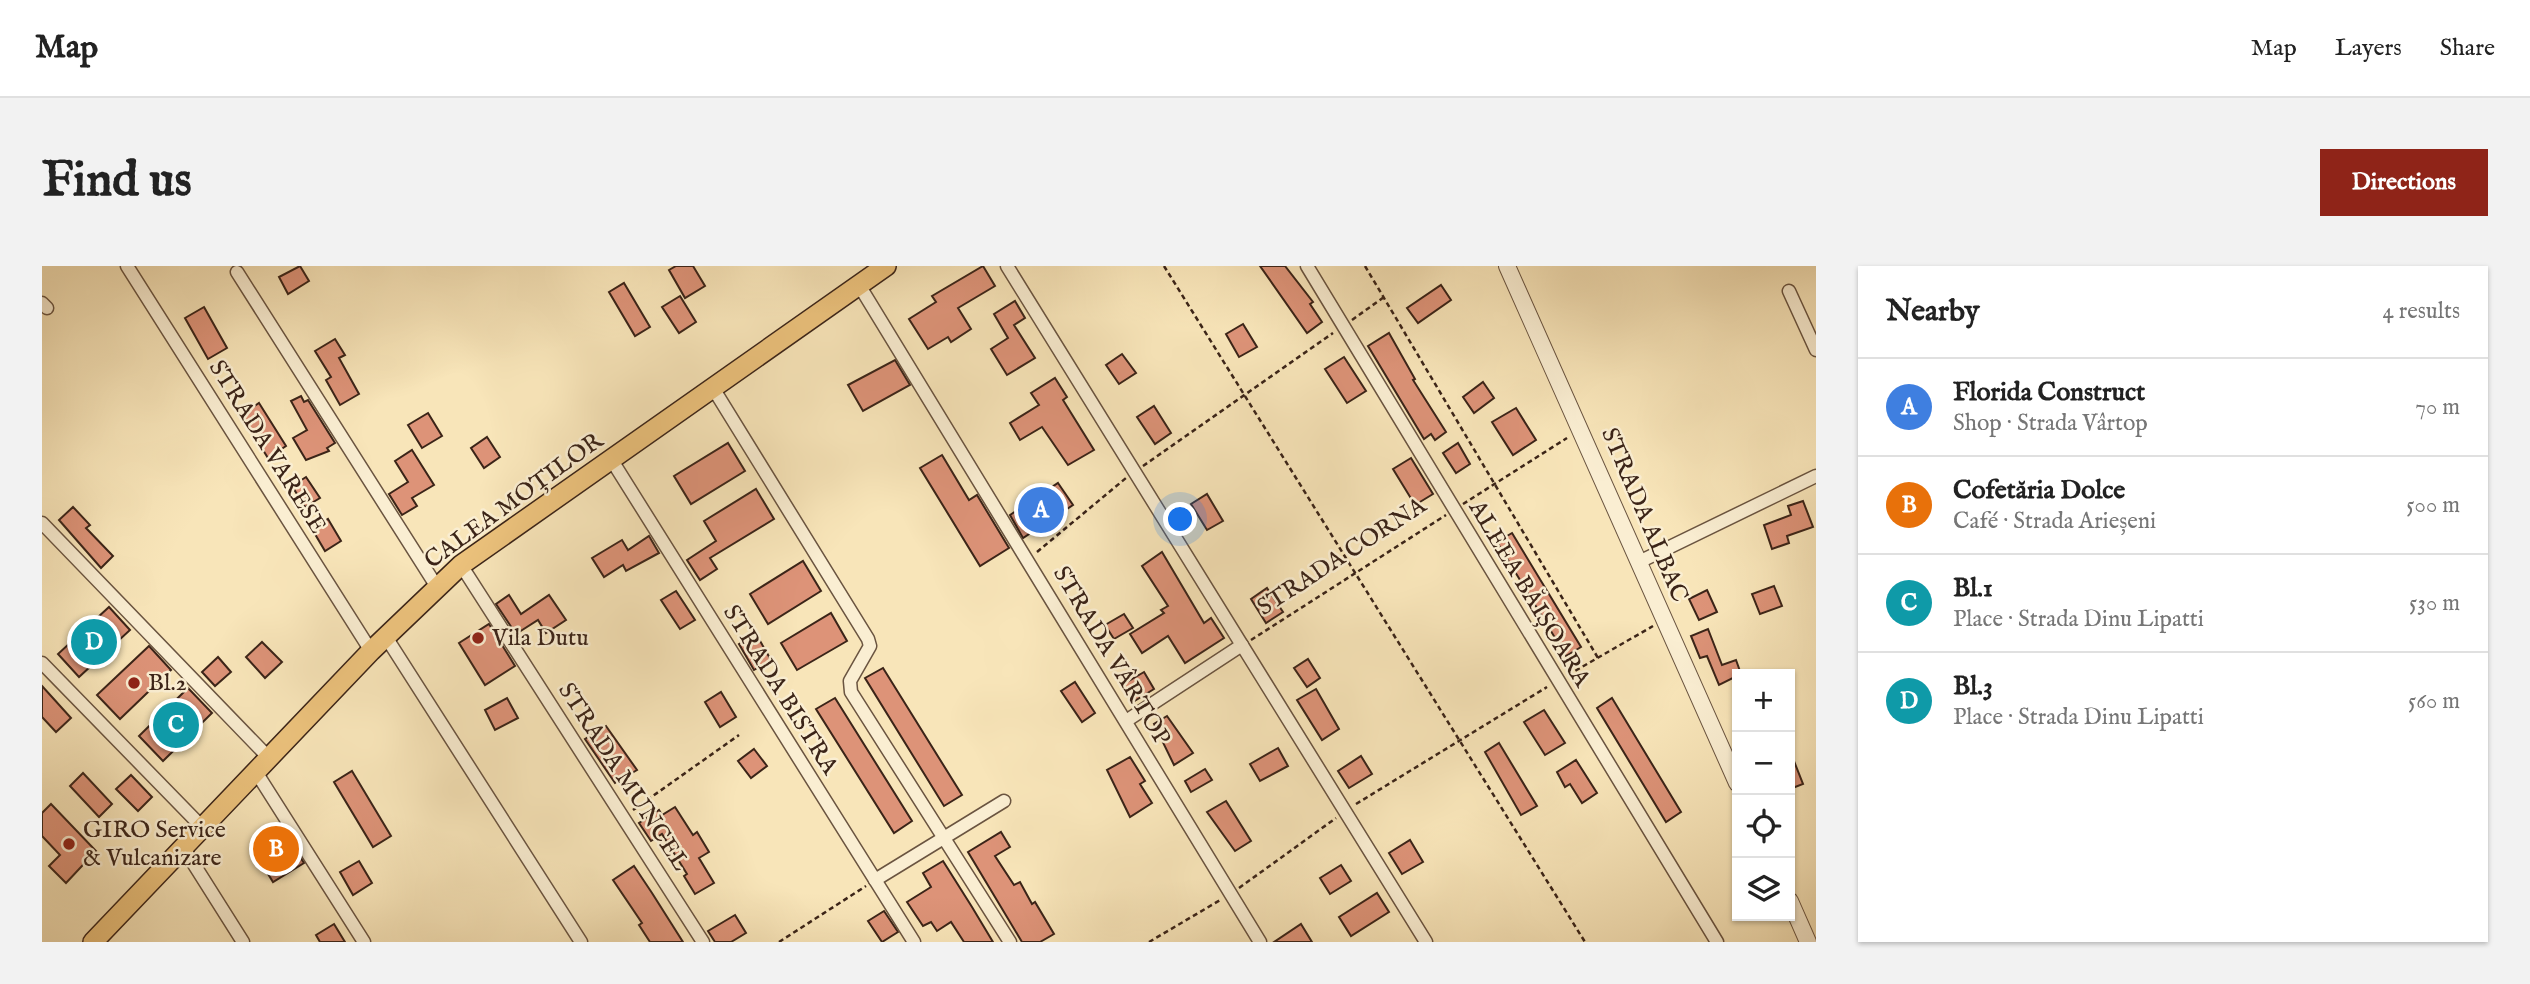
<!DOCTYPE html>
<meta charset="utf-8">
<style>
:root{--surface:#fff;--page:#f2f2f2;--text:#222;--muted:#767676;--line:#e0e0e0;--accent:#8f2418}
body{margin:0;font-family:"IM FELL English",serif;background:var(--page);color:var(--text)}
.controls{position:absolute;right:21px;bottom:21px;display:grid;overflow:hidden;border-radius:0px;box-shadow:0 2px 5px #0004}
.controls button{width:63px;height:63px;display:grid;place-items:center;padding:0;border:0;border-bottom:2px solid var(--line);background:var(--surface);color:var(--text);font:35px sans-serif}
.you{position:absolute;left:1139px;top:254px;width:24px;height:24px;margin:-18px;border:5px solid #fff;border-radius:50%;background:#1a73e8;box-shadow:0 0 0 10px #1a73e833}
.badge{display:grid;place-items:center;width:46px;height:46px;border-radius:50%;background:var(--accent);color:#fff;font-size:23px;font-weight:700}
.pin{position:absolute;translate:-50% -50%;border:4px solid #fff;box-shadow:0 2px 7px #0006}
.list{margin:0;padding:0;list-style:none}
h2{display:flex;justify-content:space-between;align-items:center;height:91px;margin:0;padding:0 28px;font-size:30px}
h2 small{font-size:23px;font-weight:400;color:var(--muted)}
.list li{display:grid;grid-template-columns:46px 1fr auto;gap:21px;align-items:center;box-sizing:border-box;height:98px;padding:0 28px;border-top:2px solid var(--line)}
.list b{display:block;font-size:26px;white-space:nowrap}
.list p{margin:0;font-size:23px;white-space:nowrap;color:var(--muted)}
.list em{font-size:23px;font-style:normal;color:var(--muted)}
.icon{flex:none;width:38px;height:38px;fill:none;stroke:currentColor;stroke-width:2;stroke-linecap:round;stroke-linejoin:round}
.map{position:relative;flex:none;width:1774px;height:676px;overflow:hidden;border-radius:0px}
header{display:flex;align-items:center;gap:42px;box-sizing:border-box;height:98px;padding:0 35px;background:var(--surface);border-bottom:2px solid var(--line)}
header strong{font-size:33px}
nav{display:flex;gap:38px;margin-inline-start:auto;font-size:24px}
.intro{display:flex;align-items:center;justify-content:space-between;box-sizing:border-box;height:168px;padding:0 42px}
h1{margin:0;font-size:49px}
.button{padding:18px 32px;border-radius:0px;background:var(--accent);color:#fff;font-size:24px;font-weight:700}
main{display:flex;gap:42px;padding:0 42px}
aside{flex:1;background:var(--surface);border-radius:0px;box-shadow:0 2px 5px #0004}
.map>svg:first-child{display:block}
.building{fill:#dd9378;stroke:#3b2418;stroke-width:2}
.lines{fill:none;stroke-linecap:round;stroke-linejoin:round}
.minor-casing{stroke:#6a5440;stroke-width:15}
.tertiary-casing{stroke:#6a5440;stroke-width:18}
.primary-casing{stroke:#3b2418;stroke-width:22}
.path{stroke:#3b2418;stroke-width:2.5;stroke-dasharray:5 3.5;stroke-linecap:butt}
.minor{stroke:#faeed2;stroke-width:12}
.tertiary{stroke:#faeed2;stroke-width:16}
.primary{stroke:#ecc27c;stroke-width:19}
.poi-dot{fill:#8f2418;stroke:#faeed2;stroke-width:2.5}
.labels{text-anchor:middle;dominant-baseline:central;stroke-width:5;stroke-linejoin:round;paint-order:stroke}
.street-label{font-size:24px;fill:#3b2418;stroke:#faeed2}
.poi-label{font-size:24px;fill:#3b2418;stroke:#faeed2;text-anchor:start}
</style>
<header>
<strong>Map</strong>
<nav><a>Map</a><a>Layers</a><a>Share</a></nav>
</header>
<div class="intro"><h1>Find us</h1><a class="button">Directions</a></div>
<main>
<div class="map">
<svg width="1774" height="676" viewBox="0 0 1774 676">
<rect width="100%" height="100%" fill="#f8e5b9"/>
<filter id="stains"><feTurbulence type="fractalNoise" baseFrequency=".00286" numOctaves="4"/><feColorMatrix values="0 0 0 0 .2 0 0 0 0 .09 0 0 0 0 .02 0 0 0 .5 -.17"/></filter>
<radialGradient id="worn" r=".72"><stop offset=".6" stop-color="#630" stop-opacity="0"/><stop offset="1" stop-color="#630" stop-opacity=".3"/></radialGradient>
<g class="building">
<polygon points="258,0 267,15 246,28 237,11"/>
<polygon points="634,0 651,0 663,20 643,32 627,4"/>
<polygon points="941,0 953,20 916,42 929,63 909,76 906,71 886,83 867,53 894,36 890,30"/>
<polygon points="1218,0 1243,0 1271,36 1268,38 1280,56 1265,67"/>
<polygon points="582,17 608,61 593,70 567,26"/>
<polygon points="1399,19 1409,34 1376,57 1365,42"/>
<polygon points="638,30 654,56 637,67 620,41"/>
<polygon points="973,35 983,52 972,59 993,92 965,109 949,83 966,72 952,48"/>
<polygon points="162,41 185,82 166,93 143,52"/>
<polygon points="1201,58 1215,81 1197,91 1184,68"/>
<polygon points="1347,67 1373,113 1371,114 1404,166 1393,174 1389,168 1382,173 1326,80"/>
<polygon points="293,73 303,89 297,92 317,128 298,139 284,114 289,111 273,85"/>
<polygon points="1080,88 1094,107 1077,118 1064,99"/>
<polygon points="1302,91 1324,125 1305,137 1283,103"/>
<polygon points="853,94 868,119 821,145 806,119"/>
<polygon points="1013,112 1025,131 1021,134 1052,184 1026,199 1000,161 978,174 968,157 997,139 989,127"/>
<polygon points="1441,116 1452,132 1432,147 1421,131"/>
<polygon points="259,130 262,136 266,134 293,177 285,182 287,185 264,194 251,172 265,164 249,135"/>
<polygon points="217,137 244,180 226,192 199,149"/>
<polygon points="1112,140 1129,167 1113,178 1095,151"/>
<polygon points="1474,142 1494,174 1471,189 1450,156"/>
<polygon points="386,147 400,170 380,182 366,159"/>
<polygon points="445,171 458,191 442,202 429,182"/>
<polygon points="686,177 703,205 649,238 632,210"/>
<polygon points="1416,177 1428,198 1414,207 1401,187"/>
<polygon points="370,184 392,219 370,232 375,240 360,249 347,228 366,216 353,195"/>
<polygon points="900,189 927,234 935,229 967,282 938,300 878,202"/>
<polygon points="1369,192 1391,228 1373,239 1351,203"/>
<polygon points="264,211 278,232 263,241 250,220"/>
<polygon points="1016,217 1031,239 981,272 968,249"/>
<polygon points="714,223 732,253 668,292 675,303 658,314 645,294 674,275 662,255"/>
<polygon points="1165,228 1181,255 1165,264 1149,238"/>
<polygon points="1761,235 1771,261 1745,270 1747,277 1730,283 1722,259 1749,249 1746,240"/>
<polygon points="31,241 48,259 44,262 71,290 59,302 17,254"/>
<polygon points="286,253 299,275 283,285 270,263"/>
<polygon points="1470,267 1539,381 1524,390 1455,276"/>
<polygon points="607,270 617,287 584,305 581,299 562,311 550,292 580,274 586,284"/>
<polygon points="1120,286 1162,357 1169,352 1182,372 1143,397 1126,370 1100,387 1088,368 1122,347 1119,344 1126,340 1100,300"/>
<polygon points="761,295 779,325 726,358 708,328"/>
<polygon points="1732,320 1740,340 1718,348 1710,328"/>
<polygon points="1225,322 1241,346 1224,357 1209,333"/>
<polygon points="1665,324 1675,346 1657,354 1647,333"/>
<polygon points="634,325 653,354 638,363 619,334"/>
<polygon points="467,329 479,348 507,329 524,354 504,367 496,354 474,368 454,338"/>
<polygon points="67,341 88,364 37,411 16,388"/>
<polygon points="789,347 805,375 755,404 739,377"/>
<polygon points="1082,348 1091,362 1072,373 1063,359"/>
<polygon points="447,358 473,400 443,419 417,377"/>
<polygon points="1666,363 1680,399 1694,394 1699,408 1677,419 1665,390 1658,392 1649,370"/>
<polygon points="714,368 729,394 712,404 697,378"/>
<polygon points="220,376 240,396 223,412 204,391"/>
<polygon points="107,380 129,404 78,453 55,429"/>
<polygon points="176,391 189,406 173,420 160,406"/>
<polygon points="1266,393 1278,412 1265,421 1252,402"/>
<polygon points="841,402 920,529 902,540 823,412"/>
<polygon points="1102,406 1112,423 1091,436 1080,419"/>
<polygon points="1033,416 1053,447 1040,456 1019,425"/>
<polygon points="0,420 29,452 14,466 0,451"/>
<polygon points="146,422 170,447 121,495 97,470"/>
<polygon points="1274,423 1297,463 1280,474 1255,434"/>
<polygon points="679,426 694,451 678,461 663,436"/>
<polygon points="465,432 476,452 453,464 443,444"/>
<polygon points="793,432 870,555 852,567 774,443"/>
<polygon points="1570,432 1639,546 1624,556 1555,442"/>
<polygon points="1502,444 1523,477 1503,489 1482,456"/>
<polygon points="1125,450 1151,487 1132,499 1112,458"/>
<polygon points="564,460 595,504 573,517 543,473"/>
<polygon points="1457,477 1495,540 1479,549 1443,486"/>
<polygon points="1236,482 1246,500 1218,515 1208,498"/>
<polygon points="712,483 725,500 709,512 696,495"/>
<polygon points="1748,485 1761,518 1748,523"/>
<polygon points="1319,490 1330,508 1307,522 1296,505"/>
<polygon points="1088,491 1103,515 1098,518 1110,537 1088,551 1065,504"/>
<polygon points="1534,494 1555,527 1540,537 1528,518 1523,521 1515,506"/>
<polygon points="1163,503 1170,514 1149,526 1143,515"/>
<polygon points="310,505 349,570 331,581 292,516"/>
<polygon points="41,507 70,538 57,551 28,520"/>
<polygon points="89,509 110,531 96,545 74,523"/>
<polygon points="1184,535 1209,575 1193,585 1165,546"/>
<polygon points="9,538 54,585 24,617 7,600 18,589 0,570 0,547"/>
<polygon points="633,541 651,569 655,566 667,586 657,592 672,617 653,628 642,610 645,608 620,568 609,575 597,557 617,544 620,549"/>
<polygon points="239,562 262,597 231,616 209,580"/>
<polygon points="959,566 968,581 953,590 972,619 978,616 990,638 993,636 1012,668 998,676 980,676 926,586"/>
<polygon points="1368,574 1381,596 1360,608 1347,587"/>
<polygon points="317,595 330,617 311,629 298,606"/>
<polygon points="901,595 930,641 951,676 922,676 909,656 895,665 889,656 881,660 865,636 889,621 881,607"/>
<polygon points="1299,599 1309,615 1288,628 1278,612"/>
<polygon points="592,600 610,627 641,676 608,676 597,659 600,657 571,614"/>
<polygon points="1335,627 1347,646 1309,670 1297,651"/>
<polygon points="842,645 856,666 840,676 826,655"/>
<polygon points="693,649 704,667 689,676 673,676 666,665"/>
<polygon points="292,658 303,676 278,676 274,669"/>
<polygon points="1259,658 1270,676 1232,676"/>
</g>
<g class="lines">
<g class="minor-casing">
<g id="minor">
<polyline points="85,0 329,385"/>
<polyline points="965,0 1384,676"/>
<polyline points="1265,0 1675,676"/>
<polyline points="195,6 395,321"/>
<polyline points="817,19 1218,676"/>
<polyline points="1747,25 1774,84"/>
<polyline points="0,37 5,42"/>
<polyline points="671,122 826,373 828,380 808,415 809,426 968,676"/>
<polyline points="569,193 872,676"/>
<polyline points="0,257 227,492"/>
<polyline points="1597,296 1774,210"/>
<polyline points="419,299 661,676"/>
<polyline points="344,371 539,676"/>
<polyline points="0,397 160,561"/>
<polyline points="1084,455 1200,379"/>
<polyline points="214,506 322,676"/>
<polyline points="141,581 201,676"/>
<polyline points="833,614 962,535"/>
</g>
</g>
<g class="tertiary-casing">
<g id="tertiary">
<polyline points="1465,0 1695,517"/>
<polyline points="1748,635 1766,676"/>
</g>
</g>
<g class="primary-casing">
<polyline id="primary" points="51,676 329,385 419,299 844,0"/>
</g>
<g class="path">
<polyline points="1122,0 1543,676"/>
<polyline points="1323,0 1556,392"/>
<polyline points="1310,54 1342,31"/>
<polyline points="1101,200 1291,67"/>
<polyline points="1421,238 1525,172"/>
<polyline points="995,286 1084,212"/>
<polyline points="1209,374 1404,249"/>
<polyline points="1526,409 1611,360"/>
<polyline points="1314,538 1505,421"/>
<polyline points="591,544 697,469"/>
<polyline points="1197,622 1294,552"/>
<polyline points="737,676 824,620"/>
<polyline points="1107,676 1180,633"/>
</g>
<use href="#minor" class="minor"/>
<use href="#tertiary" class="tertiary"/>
<use href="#primary" class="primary"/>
</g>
<g class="poi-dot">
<circle cx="436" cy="372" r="7"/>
<circle cx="92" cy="417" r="7"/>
<circle cx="27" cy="578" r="7"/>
</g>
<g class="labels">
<g class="street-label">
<text transform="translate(225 181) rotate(58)">STRADA VARESE</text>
<text transform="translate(472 235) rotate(-36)">CALEA MOȚILOR</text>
<text transform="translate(1602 249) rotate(67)">STRADA ALBAC</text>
<text transform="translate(1300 291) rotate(-33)">STRADA CORNA</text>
<text transform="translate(1487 328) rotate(59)">ALEEA BĂIȘOARA</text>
<text transform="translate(1069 390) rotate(59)">STRADA VÂRTOP</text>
<text transform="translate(738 424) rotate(58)">STRADA BISTRA</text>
<text transform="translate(581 511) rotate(57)">STRADA MUNCEL</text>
</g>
<g class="poi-label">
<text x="450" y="372">Vila Dutu</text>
<text x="106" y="417">Bl.2</text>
<text x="41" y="564">GIRO Service<tspan x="41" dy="28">&amp; Vulcanizare</tspan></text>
</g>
</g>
<rect width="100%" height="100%" filter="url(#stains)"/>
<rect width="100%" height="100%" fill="url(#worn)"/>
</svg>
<div class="controls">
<button>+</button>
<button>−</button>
<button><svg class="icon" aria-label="locate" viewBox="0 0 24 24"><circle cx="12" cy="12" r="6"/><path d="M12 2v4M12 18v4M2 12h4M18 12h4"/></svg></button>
<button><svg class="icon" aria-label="layers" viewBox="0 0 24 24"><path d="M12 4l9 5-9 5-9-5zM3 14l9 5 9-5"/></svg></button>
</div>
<div class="you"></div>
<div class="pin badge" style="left:999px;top:244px;background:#3f7fe0">A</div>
<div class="pin badge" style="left:234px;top:583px;background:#e8710a">B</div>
<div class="pin badge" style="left:134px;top:459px;background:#0f9aa8">C</div>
<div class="pin badge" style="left:52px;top:376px;background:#0f9aa8">D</div>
</div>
<aside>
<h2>Nearby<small>4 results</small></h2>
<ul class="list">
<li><span class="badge" style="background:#3f7fe0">A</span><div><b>Florida Construct</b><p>Shop · Strada Vârtop</p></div><em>70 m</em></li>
<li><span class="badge" style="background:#e8710a">B</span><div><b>Cofetăria Dolce</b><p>Café · Strada Arieșeni</p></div><em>500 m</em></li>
<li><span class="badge" style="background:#0f9aa8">C</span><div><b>Bl.1</b><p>Place · Strada Dinu Lipatti</p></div><em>530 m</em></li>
<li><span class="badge" style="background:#0f9aa8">D</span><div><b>Bl.3</b><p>Place · Strada Dinu Lipatti</p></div><em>560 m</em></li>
</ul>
</aside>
</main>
